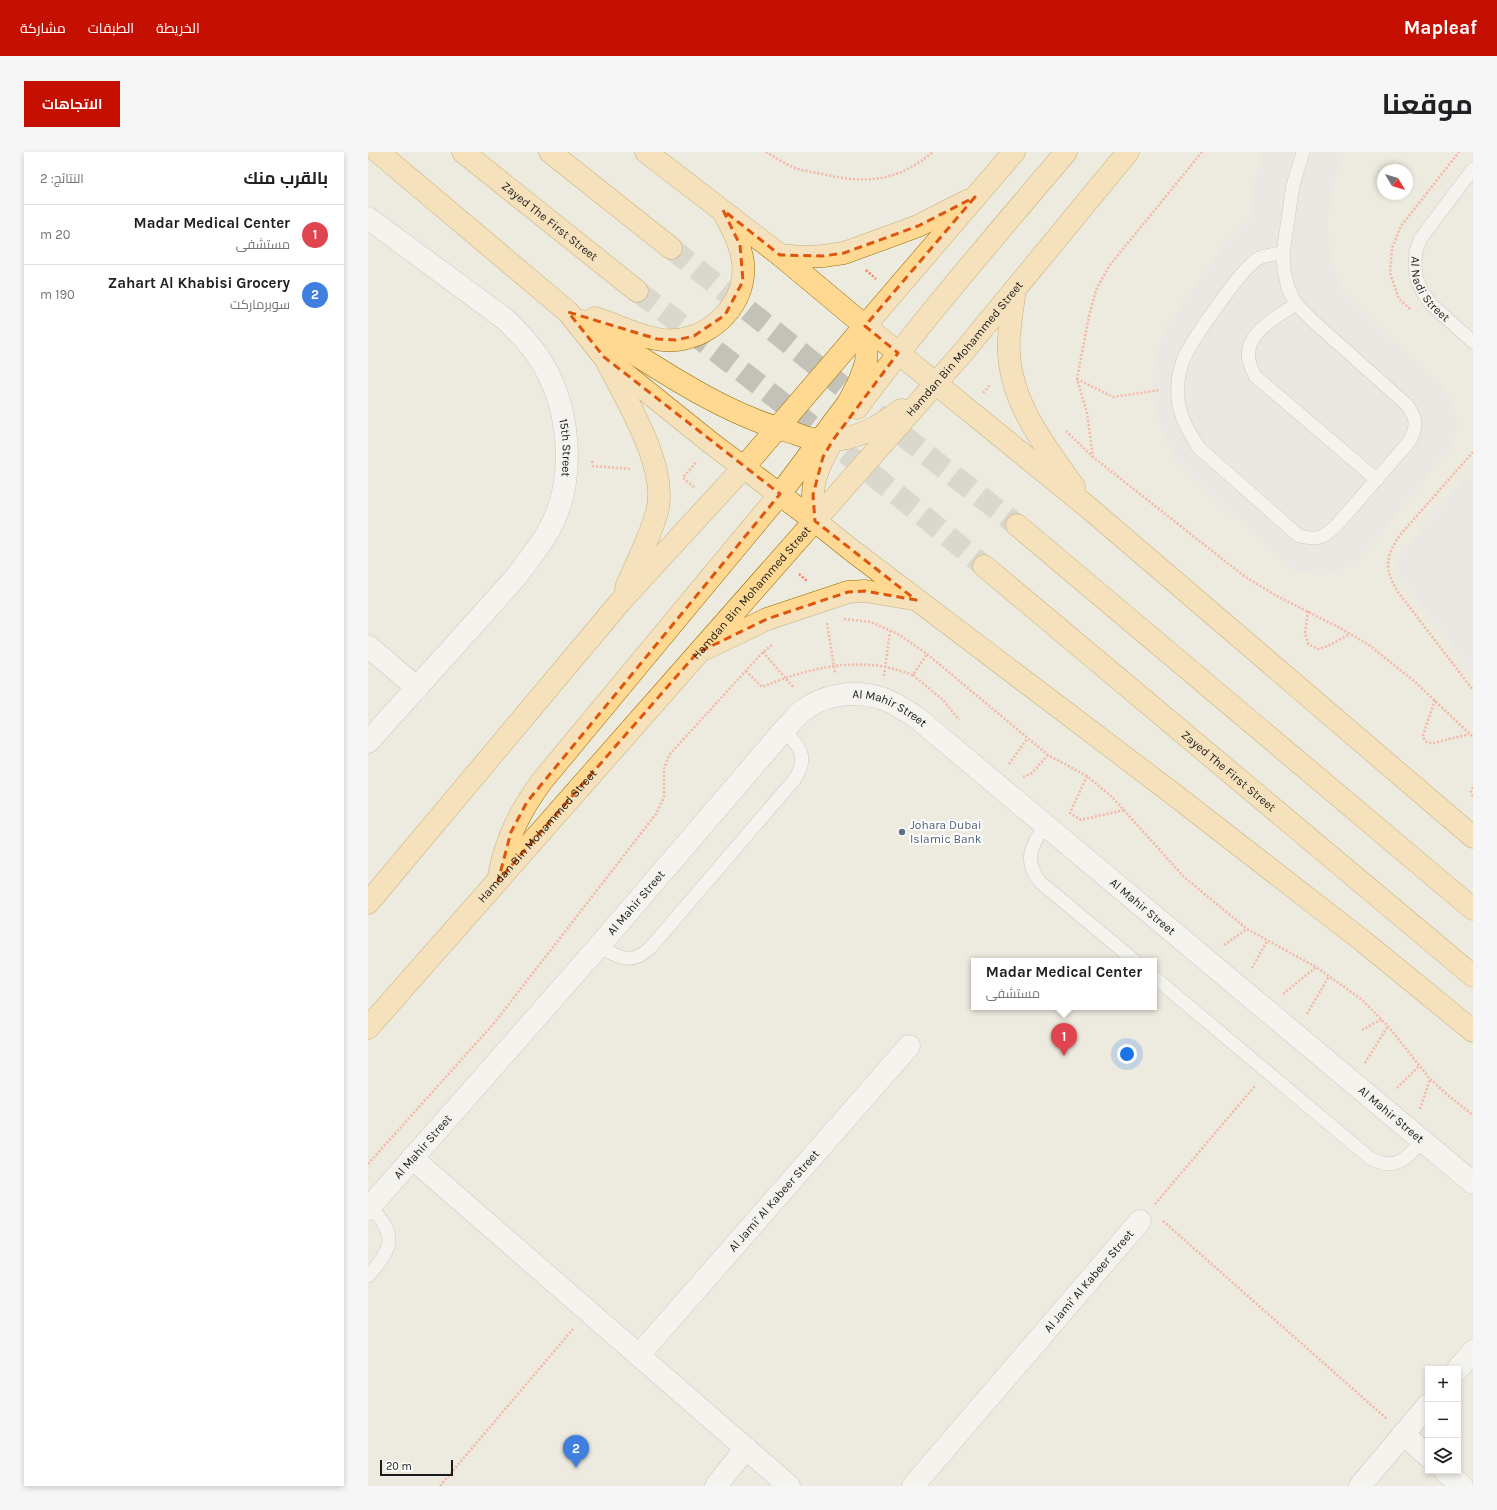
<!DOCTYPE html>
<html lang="ar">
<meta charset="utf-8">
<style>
:root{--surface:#fff;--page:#f6f6f6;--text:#202124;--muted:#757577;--line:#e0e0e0;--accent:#c50f00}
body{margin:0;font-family:Karla,Cairo,sans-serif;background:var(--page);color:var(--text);direction:rtl}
.controls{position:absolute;right:12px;bottom:12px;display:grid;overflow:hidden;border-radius:0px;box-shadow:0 2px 6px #0003}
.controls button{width:36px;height:36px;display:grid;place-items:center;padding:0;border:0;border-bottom:1px solid var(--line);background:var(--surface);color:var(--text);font:20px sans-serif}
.compass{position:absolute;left:1009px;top:12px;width:36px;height:36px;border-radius:50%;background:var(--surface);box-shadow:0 2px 6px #0003;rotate:128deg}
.scale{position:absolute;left:12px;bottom:10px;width:73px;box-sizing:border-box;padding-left:4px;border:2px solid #1b1b1b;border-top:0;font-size:11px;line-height:14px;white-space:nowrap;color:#1b1b1b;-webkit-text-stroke:3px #fff;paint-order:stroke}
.you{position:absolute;left:759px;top:902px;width:14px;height:14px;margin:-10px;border:3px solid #fff;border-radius:50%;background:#1a73e8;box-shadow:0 0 0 6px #1a73e833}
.badge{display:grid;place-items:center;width:26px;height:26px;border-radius:50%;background:var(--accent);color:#fff;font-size:13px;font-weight:700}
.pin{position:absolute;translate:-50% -33px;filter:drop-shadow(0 1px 2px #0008)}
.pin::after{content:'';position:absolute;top:21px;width:14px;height:12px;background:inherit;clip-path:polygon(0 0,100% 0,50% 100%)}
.popup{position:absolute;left:603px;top:806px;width:186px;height:52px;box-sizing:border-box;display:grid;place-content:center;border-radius:0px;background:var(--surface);filter:drop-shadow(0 1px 3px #0005);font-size:13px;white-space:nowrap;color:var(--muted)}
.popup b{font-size:15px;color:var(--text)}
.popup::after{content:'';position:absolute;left:50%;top:100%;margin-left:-8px;border:8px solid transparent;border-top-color:var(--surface)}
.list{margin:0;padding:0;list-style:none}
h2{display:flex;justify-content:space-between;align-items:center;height:52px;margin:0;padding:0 16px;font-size:17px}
h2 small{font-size:13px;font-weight:400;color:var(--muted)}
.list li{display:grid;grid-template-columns:26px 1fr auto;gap:12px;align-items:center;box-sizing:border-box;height:60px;padding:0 16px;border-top:1px solid var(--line)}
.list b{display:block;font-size:15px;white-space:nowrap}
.list p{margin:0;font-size:13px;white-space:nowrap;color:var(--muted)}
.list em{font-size:13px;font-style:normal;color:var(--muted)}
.icon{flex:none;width:22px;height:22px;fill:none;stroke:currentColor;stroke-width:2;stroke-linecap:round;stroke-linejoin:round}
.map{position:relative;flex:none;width:1105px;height:1334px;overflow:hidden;direction:ltr;border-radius:0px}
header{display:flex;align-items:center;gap:24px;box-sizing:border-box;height:56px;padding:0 20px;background:var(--accent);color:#fff}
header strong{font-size:19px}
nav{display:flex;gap:22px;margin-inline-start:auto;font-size:14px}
.intro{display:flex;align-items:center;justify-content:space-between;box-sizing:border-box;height:96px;padding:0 24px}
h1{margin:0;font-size:28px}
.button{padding:10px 18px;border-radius:0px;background:var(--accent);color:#fff;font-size:14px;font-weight:700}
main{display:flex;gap:24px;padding:0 24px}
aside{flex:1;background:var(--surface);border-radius:0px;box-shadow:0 2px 6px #0003}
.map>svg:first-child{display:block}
.parking{fill:#e7e7e7}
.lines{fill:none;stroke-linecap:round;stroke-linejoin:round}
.primary-tunnel{stroke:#c3c1b8;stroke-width:22;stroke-dasharray:22 11;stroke-linecap:butt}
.lane-casing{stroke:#a2a2a2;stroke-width:14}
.street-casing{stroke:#a2a2a2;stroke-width:23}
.primary-casing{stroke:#916c00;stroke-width:23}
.path{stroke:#ff7b5f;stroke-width:2.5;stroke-dasharray:2 2;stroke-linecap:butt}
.lane{stroke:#fff;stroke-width:13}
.street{stroke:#fff;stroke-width:22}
.primary{stroke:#ffd892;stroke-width:22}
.marked{fill:none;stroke:#de560d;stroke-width:3;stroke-dasharray:8 5;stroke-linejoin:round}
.service-dot{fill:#5c6f8a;stroke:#fff;stroke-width:1.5}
.labels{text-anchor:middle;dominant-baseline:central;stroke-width:4;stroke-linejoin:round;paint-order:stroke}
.street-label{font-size:12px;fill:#1b1b1b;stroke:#fff}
.service-label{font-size:12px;fill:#4e5e75;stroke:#fff;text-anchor:start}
</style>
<header>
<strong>Mapleaf</strong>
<nav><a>الخريطة</a><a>الطبقات</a><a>مشاركة</a></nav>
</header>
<div class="intro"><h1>موقعنا</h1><a class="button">الاتجاهات</a></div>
<main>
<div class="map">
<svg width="1105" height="1334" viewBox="0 0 1105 1334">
<rect width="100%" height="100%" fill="#edeadf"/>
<g class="parking">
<polygon points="895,0 976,0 970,17 960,62 960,83 963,104 968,123 976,141 1073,233 1081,244 1087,257 1089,269 1088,280 1086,292 995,403 986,412 964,421 952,423 941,422 929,418 919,413 813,314 803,298 795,282 789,265 786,247 785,229 787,211 797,177 858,90 883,64 885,38"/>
<polygon points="1105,316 1105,518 1031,424 1029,407"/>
</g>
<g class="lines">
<g class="primary-tunnel">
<polyline points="303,96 573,314 649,373"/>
<path d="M269,139c118,89 234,181 347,275"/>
</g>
<g class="lane-casing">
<g id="lane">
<path id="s1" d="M1105,17l-52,69 -5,13 -1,15 2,14 6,13 9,12 41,37"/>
<path d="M915,101l1,18 4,17 8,16 18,18 92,82c11,14 12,22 3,38l-74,85c-14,12 -18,13 -36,9l-100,-88c-10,-16 -20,-32 -21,-51 -1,-12 1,-27 6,-39 8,-18 59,-92 75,-100 7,-3 16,-4 24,-5z"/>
<polyline points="915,101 925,33 935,0"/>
<path d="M928,152c-19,13 -56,31 -46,60 1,4 4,8 5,12l122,104"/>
<path d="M677,673c-14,21 -22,35 -5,57l95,79"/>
<path d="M231,794c20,12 33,20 52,1l143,-167c15,-22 7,-32 -10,-50"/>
<path d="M786,825l216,181c25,14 36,1 52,-17"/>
<path d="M0,1124c25,-29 30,-39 2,-70"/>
</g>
</g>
<g class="street-casing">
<g id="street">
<path id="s2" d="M0,66l138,102c11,11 22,22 31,35 33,48 41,122 12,175 -9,16 -22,32 -33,47l-148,165"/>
<polyline points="0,494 49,536"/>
<polyline points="44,1006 421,1334"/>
<path id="s3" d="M0,1057l231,-263 185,-216c6,-6 11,-13 17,-18 22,-18 53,-22 80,-14 12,4 24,12 35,19l557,466"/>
<path id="s4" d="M271,1203l270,-309"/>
<polyline points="1090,1217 1105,1199"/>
<polyline points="1035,1282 1060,1304"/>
<polyline points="1077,1319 1094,1334"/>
<polyline points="348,1334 378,1296"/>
<path id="s5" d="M545,1334l227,-265"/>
<polyline points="992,1334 1060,1253"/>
</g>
</g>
<g class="primary-casing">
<g id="primary">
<polyline points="10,0 200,160 236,205 343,291 447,369 482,397 804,641 996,790 1105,879"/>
<path id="s6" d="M95,0l174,139"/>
<polyline points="182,0 303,96"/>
<polyline points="278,0 412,103 497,174 722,357 1105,685"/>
<polyline points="412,103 433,105 455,104 476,101 550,74 599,49"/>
<path d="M647,137c-2,16 -5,33 -6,49 -4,58 34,105 65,149"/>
<path d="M227,166c24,7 55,25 81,22 38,-4 71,-38 67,-77 -2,-18 -10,-33 -18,-48"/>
<path d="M215,169c66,41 135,92 211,112 8,3 17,7 26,7 30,3 58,-12 81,-30"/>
<path d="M240,212c19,37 61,105 49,148 -7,26 -21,51 -31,76"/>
<path d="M489,256c66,-89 138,-172 209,-256"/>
<path d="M447,369c-1,-9 -3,-18 -2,-26 0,-20 11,-40 21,-56"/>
<polyline points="649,373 1105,757"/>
<path id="s7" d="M616,414l489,410"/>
<polyline points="339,496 399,467 480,440 497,439 545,447"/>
<path d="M131,724c7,-37 21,-65 43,-95l238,-287 68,-91 11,-21 7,-19 1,-18 -2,-19"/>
<polyline points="0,751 253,449 376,315 646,0"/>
<path id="s8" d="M0,876l597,-678 163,-198"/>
</g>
</g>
<g class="path">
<path d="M398,0c9,5 19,12 29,16 8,3 18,4 27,6 44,10 75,8 111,-22"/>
<polyline points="834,0 741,114 728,138 721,164 709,227 719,261 725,305 876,424 907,443 972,476 1001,493 1046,529 1105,585"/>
<polyline points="498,118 508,127"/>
<polyline points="1042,157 1031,147 1022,121 1024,96 1033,74 1091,0"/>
<polyline points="709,227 745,245 792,238"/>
<polyline points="615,241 622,233"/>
<polyline points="698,279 725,305"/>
<path d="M1105,300l-73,83c-15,22 -16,34 -2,57l75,98"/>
<polyline points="224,309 225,314 263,317"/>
<polyline points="326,335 315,326 328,310"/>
<polyline points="431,422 439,429"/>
<polyline points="940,459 937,481 940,492 950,497 960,494 982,482"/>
<polyline points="476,467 503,470 532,483 559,502 680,603 719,624 744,645 816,725 879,777 948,815 993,847 1020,874 1062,927 1082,945 1105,963"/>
<polyline points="459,471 467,521"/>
<polyline points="395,500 426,536"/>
<path d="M378,519l16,16c39,-16 81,-28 124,-20 9,2 18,5 27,8l14,-21"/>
<polyline points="545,523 575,548 591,568"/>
<polyline points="516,524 522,479"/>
<polyline points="1067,548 1056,580 1055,584 1057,589 1061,591 1066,591 1101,582"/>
<polyline points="641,612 659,587"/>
<polyline points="719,624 702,661 713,668 756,658"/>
<polyline points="655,625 664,621 680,603"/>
<polyline points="1105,635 1103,640 1105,645"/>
<polyline points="856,793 879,777"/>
<polyline points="884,816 899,789"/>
<polyline points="915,842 948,815"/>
<polyline points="939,862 961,824"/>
<polyline points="994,878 1014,867"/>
<polyline points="997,911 1020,874"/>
<polyline points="1029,936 1051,914"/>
<polyline points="1052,957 1062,927"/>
<polyline points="0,1012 127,870 288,662 296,645 296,617 301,603 395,500 405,492"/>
<polyline points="787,1052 887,934"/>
<polyline points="795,1069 1019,1267"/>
<polyline points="72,1334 205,1177"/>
</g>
<use href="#lane" class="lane"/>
<use href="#street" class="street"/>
<use href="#primary" class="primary"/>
</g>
<path d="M0 0H1105V1334H0ZM607,45l-110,129 33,27 -65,87 -10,17 -10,38 2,26 101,79 -51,-9 -17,1 -81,27 -70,34 -199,228 13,-49 16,-30 253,-308 -176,-137 -36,-45 89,27 19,1 18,-4 31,-21 18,-34 -3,-36 -17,-35 57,45 43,1 21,-3 74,-27z" fill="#edeadf" fill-opacity=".55" fill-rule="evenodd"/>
<path class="marked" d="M607,45l-110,129 33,27 -65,87 -10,17 -10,38 2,26 101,79 -51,-9 -17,1 -81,27 -70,34 -199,228 13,-49 16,-30 253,-308 -176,-137 -36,-45 89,27 19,1 18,-4 31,-21 18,-34 -3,-36 -17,-35 57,45 43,1 21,-3 74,-27z"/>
<circle class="service-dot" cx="534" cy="680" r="4"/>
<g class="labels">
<g class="street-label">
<text stroke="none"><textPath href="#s6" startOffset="111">Zayed The First Street</textPath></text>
<text stroke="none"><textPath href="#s1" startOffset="143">Al Nadi Street</textPath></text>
<text stroke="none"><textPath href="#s8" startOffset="904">Hamdan Bin Mohammed Street</textPath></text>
<text stroke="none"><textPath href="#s2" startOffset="317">15th Street</textPath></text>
<text stroke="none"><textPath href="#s8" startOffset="580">Hamdan Bin Mohammed Street</textPath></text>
<text stroke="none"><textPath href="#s3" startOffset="755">Al Mahir Street</textPath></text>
<text stroke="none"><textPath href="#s7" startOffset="319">Zayed The First Street</textPath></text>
<text stroke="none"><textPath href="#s8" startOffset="256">Hamdan Bin Mohammed Street</textPath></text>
<text stroke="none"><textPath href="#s3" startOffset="407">Al Mahir Street</textPath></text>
<text stroke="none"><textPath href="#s3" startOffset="1079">Al Mahir Street</textPath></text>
<text stroke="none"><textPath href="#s3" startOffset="1403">Al Mahir Street</textPath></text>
<text stroke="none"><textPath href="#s3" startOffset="83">Al Mahir Street</textPath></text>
<text stroke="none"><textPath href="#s4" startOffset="205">Al Jami' Al Kabeer Street</textPath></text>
<text stroke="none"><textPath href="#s5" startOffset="270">Al Jami' Al Kabeer Street</textPath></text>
</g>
<g class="service-label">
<text x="542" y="673">Johara Dubai<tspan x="542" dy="14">Islamic Bank</tspan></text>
</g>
</g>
</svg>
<div class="controls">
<button>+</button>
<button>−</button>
<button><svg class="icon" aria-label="layers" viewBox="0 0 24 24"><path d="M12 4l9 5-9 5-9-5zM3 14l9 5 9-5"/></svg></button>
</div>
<svg class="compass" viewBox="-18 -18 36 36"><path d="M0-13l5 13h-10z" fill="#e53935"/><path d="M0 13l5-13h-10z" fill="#757577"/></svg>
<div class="scale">20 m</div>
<div class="you"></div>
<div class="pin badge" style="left:696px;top:904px;background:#e0444e">1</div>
<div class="popup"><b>Madar Medical Center</b>مستشفى</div>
<div class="pin badge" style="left:208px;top:1316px;background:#3f7fe0">2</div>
</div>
<aside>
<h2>بالقرب منك<small>النتائج: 2</small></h2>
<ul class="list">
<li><span class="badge" style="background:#e0444e">1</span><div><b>Madar Medical Center</b><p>مستشفى</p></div><em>20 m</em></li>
<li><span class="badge" style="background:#3f7fe0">2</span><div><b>Zahart Al Khabisi Grocery</b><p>سوبرماركت</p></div><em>190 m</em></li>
</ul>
</aside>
</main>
